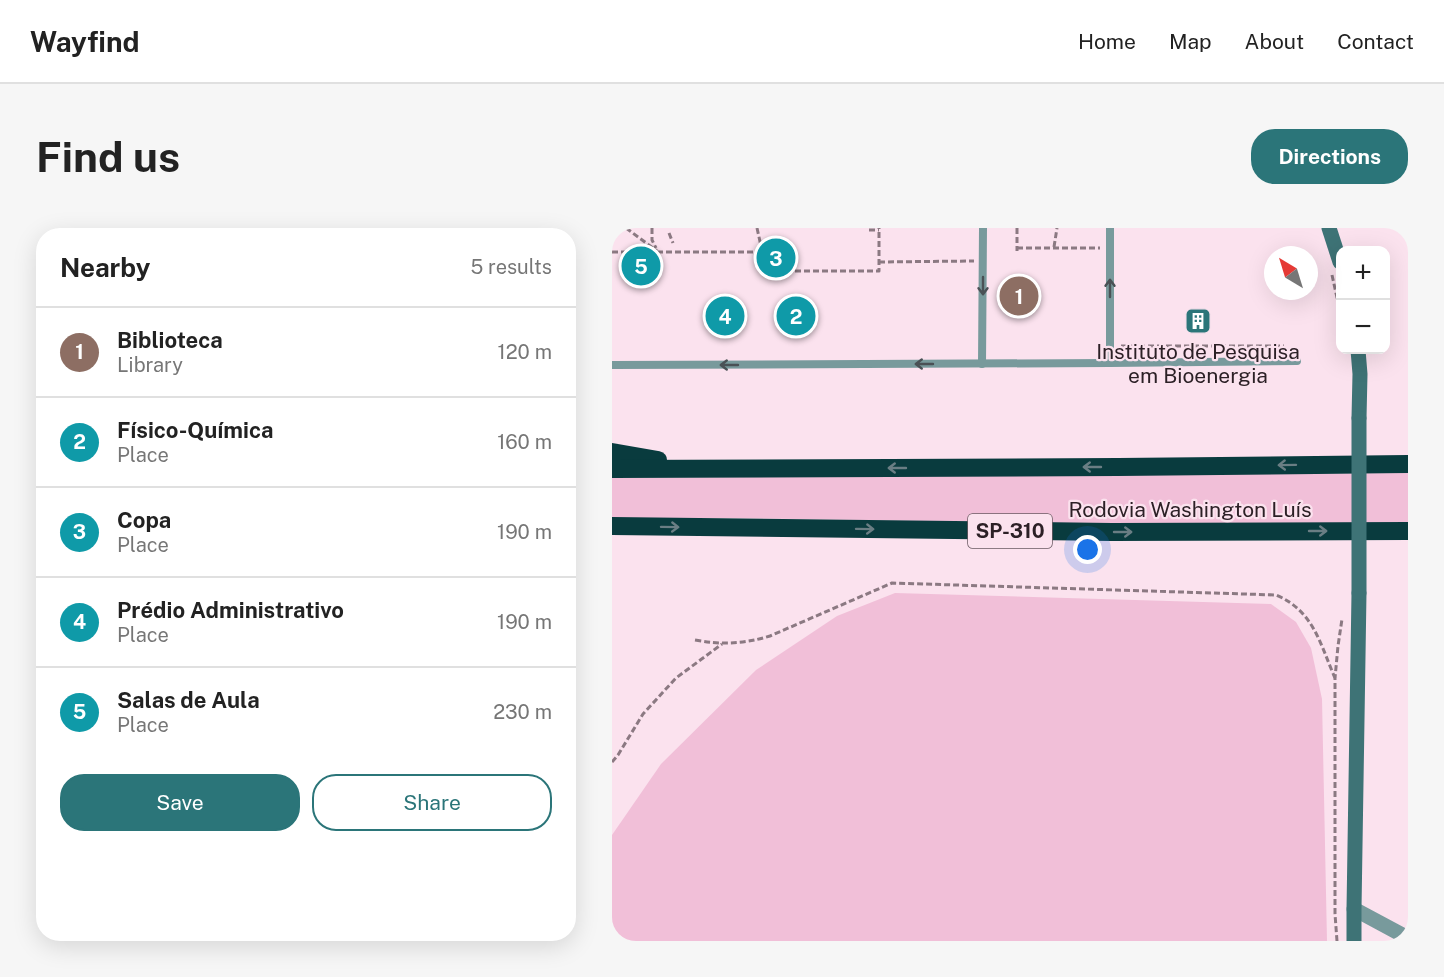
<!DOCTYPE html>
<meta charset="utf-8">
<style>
:root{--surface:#fff;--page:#f6f6f6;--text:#222;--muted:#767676;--line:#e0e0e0;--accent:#2b7579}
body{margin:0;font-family:"Public Sans",sans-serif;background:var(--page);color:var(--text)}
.controls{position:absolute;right:18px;top:18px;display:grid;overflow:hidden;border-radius:12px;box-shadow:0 6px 24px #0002}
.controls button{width:54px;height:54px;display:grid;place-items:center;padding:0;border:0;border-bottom:2px solid var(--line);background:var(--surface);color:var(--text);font:30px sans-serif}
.compass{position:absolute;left:652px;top:18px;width:54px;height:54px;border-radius:50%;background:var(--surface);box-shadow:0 6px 24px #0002;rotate:322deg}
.you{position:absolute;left:476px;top:322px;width:21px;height:21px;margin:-15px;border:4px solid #fff;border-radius:50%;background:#1a73e8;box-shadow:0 0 0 9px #1a73e833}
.badge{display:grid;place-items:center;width:39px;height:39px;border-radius:50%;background:var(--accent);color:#fff;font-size:20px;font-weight:700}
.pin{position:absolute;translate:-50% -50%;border:3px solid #fff;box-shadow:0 2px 6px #0006}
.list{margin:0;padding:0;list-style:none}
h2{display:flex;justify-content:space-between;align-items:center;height:78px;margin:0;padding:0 24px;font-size:26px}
h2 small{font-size:20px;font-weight:400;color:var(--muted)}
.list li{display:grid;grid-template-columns:39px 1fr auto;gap:18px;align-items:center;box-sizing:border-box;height:90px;padding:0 24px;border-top:2px solid var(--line)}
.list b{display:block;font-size:22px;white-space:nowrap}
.list p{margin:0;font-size:20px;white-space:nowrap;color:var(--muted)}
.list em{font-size:20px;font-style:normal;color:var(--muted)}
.actions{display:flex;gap:12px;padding:18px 24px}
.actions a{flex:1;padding:14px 0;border:2px solid var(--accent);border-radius:24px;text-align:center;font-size:21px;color:var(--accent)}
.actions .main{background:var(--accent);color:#fff}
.map{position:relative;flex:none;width:796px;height:713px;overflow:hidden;border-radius:24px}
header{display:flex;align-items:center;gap:36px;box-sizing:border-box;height:84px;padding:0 30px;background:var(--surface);border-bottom:2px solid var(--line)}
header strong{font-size:28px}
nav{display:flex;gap:33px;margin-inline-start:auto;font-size:21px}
.intro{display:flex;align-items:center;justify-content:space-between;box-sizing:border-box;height:144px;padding:0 36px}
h1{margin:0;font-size:42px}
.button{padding:15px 27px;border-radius:24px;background:var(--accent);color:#fff;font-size:21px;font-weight:700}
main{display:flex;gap:36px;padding:0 36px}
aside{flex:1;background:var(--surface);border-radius:24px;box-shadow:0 6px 24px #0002}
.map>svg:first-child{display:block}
.green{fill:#f1bfd8}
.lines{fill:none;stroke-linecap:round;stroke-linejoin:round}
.path{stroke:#8b7982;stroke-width:3;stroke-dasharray:6 3;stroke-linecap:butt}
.lane{stroke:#789a9c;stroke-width:8}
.street{stroke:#789a9c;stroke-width:15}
.secondary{stroke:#3e7376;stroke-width:15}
.highway{stroke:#093b3e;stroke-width:18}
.secondary-bridge{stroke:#3e7376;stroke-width:15}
.oneway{stroke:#4a5155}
.oneway2{stroke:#6a7e84}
.labels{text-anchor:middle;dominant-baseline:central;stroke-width:4.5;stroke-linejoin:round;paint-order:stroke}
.shield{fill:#fbe2ee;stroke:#6a5a62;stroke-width:1.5}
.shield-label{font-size:20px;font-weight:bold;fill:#2c2026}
.poi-label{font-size:21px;fill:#2c2026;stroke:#fbe2ee}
.street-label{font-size:21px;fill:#2c2026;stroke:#fbe2ee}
</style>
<header>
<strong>Wayfind</strong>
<nav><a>Home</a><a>Map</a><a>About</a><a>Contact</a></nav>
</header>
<div class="intro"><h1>Find us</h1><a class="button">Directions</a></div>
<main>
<aside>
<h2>Nearby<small>5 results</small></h2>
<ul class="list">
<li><span class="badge" style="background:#8d6e63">1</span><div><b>Biblioteca</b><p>Library</p></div><em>120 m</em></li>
<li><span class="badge" style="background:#0f9aa8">2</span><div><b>Físico-Química</b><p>Place</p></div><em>160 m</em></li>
<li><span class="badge" style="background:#0f9aa8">3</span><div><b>Copa</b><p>Place</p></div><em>190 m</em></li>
<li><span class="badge" style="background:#0f9aa8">4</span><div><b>Prédio Administrativo</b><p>Place</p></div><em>190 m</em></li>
<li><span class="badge" style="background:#0f9aa8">5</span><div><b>Salas de Aula</b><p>Place</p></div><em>230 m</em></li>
</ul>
<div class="actions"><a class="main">Save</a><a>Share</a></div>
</aside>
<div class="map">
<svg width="796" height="713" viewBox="0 0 796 713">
<rect width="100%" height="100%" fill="#fbe2ee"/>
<g class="green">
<polygon points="796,245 796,295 501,296 118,290 0,290 0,250"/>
<polygon points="283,365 659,376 684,394 699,420 710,471 715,713 0,713 0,607 49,536 144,442 225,388"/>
</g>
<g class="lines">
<g class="path">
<polyline points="14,0 45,23"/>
<polyline points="40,0 40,12 44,20"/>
<polyline points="145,0 149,18 149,43"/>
<polyline points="405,0 405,23"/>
<polyline points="257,2 267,2"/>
<polyline points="57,5 61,15"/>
<polyline points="442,19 445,0"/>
<polyline points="405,20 488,20"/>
<polyline points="149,22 162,22"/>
<polyline points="0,24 149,24"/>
<polyline points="267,34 362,33"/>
<polyline points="147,43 267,43 267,0"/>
<polyline points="720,47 728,83"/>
<polyline points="509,118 672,118"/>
<path d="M83,412c28,5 48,4 75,-4l122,-53 384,12c38,16 44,49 59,83"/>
<polyline points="0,534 6,527 31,486 64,450 110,416"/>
<polyline points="725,713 723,686 723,450 726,418 730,391"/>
</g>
<g class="lane">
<polyline points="498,135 498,0"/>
<polyline points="370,136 371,0"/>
<polyline points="0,137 498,135 685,133"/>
</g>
<polyline class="street" points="742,681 796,710"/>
<g class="secondary">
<polyline points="717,0 728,34"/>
<polyline points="746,122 748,146 747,190"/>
<polyline points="742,713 742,681 747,365"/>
</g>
<g class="highway">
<polyline points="0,224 46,232"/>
<polyline points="0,241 506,239 796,236"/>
<polyline points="0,298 500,304 796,303"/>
</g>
<polyline class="secondary-bridge" points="747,190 747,365"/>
</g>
<defs><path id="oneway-shaft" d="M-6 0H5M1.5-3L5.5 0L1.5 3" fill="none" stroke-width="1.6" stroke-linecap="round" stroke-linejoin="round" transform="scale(1.5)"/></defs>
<g class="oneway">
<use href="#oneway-shaft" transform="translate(371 58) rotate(90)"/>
<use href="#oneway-shaft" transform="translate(498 60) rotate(-90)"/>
<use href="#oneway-shaft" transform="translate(312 136) rotate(180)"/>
<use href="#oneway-shaft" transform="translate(117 137) rotate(180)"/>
</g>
<g class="oneway2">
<use href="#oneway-shaft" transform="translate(675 237) rotate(179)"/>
<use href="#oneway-shaft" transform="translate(480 239) rotate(180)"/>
<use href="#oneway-shaft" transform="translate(285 240) rotate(180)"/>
<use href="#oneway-shaft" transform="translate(58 299) rotate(1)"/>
<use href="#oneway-shaft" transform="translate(253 301) rotate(1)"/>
<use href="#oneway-shaft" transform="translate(706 303)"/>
<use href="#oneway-shaft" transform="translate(511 304)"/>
</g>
<defs>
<g id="building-square" transform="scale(1.35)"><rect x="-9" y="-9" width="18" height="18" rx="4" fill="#2b7579" stroke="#fbe2ee"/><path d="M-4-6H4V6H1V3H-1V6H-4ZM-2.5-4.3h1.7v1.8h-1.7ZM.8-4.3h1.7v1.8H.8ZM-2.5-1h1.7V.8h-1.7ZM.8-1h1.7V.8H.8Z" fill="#fff"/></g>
</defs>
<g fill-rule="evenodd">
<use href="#building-square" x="586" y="93"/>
</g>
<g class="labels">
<rect class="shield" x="356" y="286" width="84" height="34" rx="4.5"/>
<g class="shield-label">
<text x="398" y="303">SP-310</text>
</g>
<g class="poi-label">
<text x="586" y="123">Instituto de Pesquisa<tspan x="586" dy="24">em Bioenergia</tspan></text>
</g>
<g class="street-label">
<text x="578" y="281">Rodovia Washington Luís</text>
</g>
</g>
</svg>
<div class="controls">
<button>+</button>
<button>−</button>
</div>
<svg class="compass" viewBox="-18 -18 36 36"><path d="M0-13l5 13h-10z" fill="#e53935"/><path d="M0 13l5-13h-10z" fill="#767676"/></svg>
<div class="you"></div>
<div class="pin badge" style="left:407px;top:68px;background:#8d6e63">1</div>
<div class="pin badge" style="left:184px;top:88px;background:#0f9aa8">2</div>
<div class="pin badge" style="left:164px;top:30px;background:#0f9aa8">3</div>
<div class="pin badge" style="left:113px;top:88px;background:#0f9aa8">4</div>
<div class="pin badge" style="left:29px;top:38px;background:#0f9aa8">5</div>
</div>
</main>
